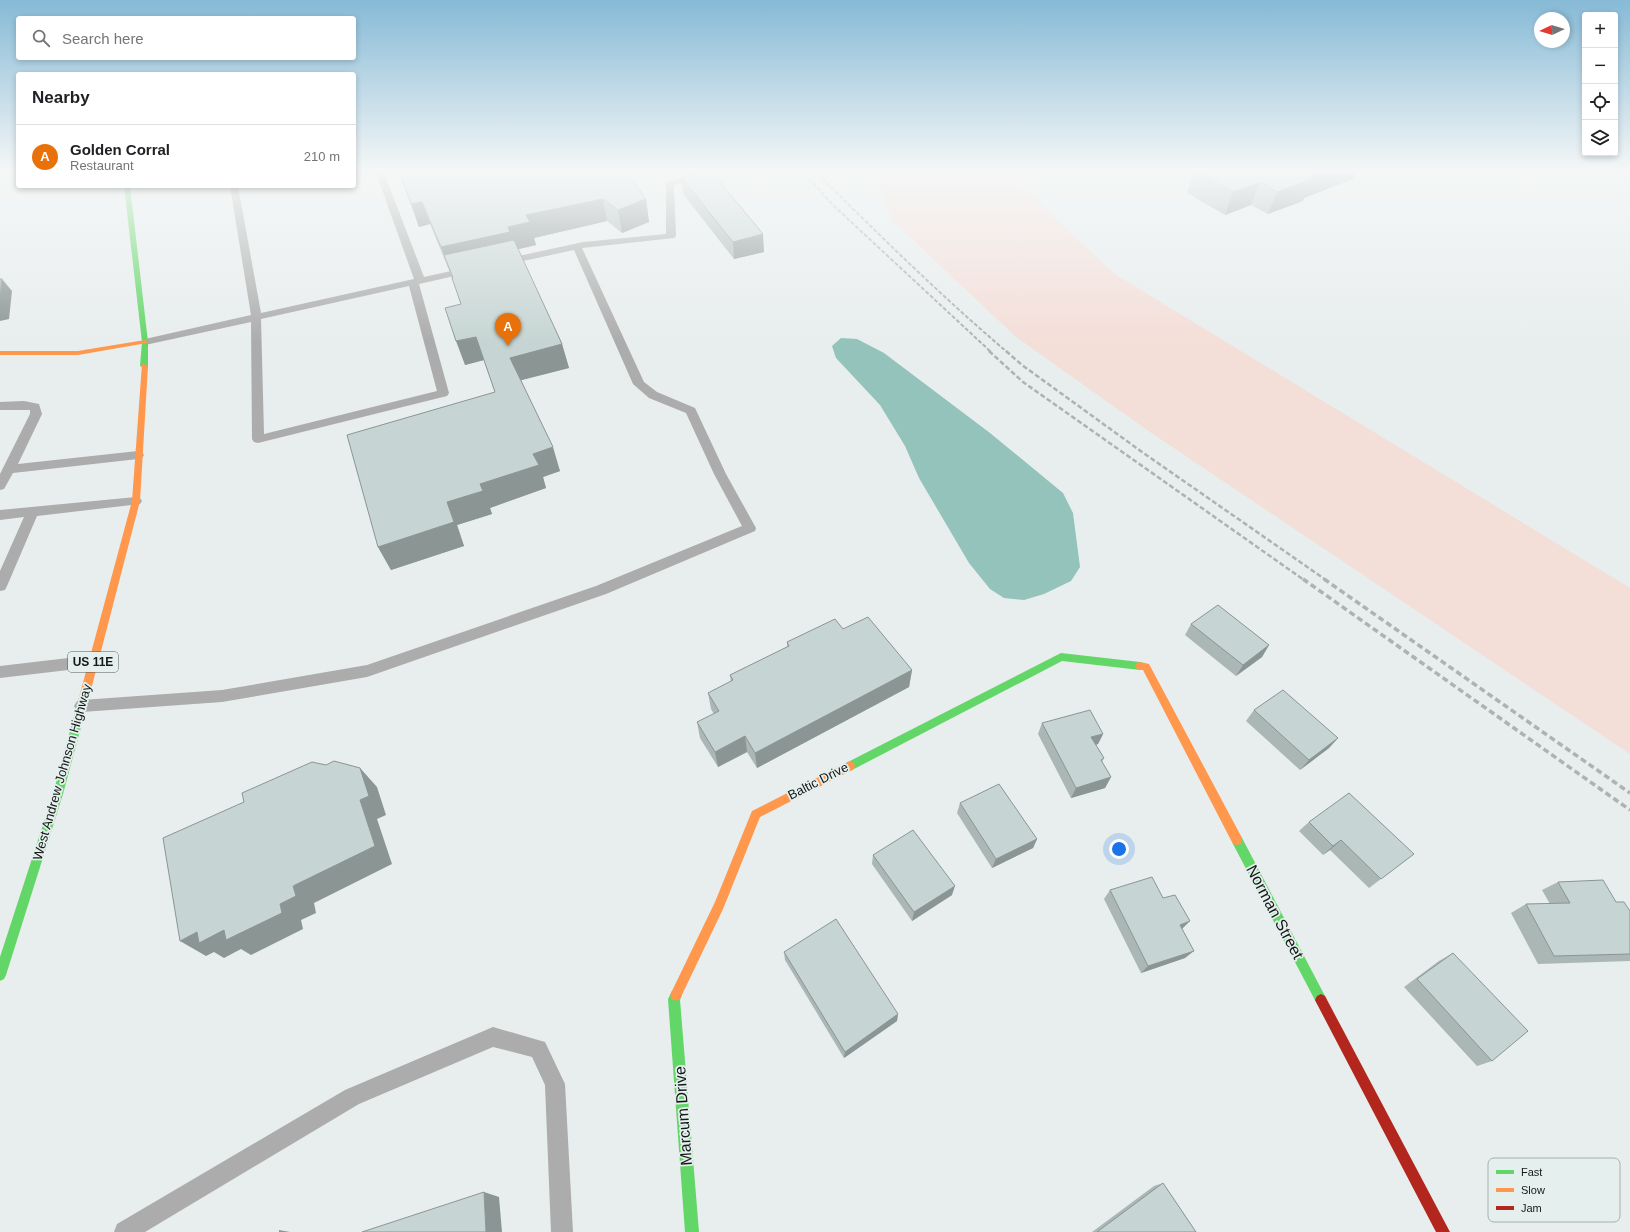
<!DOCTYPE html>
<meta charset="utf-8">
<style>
:root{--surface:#fff;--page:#f2f2f2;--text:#202124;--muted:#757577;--line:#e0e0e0;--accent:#5e6362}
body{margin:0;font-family:Arial,sans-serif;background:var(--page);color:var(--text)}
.controls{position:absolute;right:12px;top:12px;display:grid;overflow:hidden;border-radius:4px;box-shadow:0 2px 6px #0003}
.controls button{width:36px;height:36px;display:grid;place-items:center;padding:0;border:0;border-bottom:1px solid var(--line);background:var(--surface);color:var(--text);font:20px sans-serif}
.compass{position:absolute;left:1534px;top:12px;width:36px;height:36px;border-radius:50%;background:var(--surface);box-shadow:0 2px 6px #0003;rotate:266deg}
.you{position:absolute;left:1119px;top:849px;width:14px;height:14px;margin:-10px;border:3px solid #fff;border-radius:50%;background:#1a73e8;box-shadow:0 0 0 6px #1a73e833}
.badge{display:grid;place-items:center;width:26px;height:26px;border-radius:50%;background:var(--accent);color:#fff;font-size:13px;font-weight:700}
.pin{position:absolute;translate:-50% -33px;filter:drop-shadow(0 1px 2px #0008)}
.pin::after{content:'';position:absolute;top:21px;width:14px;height:12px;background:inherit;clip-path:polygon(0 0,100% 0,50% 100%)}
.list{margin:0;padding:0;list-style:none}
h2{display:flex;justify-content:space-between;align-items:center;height:52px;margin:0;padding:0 16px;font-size:17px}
h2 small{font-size:13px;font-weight:400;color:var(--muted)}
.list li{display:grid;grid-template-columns:26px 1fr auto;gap:12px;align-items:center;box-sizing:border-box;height:64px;padding:0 16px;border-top:1px solid var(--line)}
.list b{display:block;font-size:15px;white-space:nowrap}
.list p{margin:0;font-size:13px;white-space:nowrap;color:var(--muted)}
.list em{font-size:13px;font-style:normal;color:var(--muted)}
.icon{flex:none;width:22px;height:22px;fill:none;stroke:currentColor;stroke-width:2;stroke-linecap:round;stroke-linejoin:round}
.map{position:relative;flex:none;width:1630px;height:1232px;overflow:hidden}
.search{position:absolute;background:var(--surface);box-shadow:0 2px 6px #0003;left:16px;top:16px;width:340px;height:44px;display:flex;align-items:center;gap:10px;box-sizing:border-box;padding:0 14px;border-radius:4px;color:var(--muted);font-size:15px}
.panel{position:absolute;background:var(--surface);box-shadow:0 2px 6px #0003;left:16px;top:72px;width:340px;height:116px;border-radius:4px}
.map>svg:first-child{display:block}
.green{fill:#f4ded8}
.water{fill:#93c3ba}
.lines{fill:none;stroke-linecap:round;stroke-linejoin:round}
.lane{fill:#acacac;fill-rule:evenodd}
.fast{fill:#63d668;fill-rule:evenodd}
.slow{fill:#ff974d;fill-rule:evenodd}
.jam{fill:#b3261e;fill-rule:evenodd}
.rail-far2{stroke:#b0b2b2;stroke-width:2;stroke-dasharray:4 2;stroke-linecap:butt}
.rail-far1{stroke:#b0b2b2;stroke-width:2.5;stroke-dasharray:5 2.5;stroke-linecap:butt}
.rail{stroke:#b0b2b2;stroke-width:3.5;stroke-dasharray:6 3.5;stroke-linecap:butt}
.wall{fill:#aab7b5}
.shaded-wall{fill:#8b9594}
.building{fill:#c6d5d3;stroke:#8b9594}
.labels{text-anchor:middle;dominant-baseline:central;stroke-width:3.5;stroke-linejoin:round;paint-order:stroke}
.shield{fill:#e5f0ee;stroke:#535958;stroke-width:1}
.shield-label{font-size:12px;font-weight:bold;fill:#141817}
.street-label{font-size:13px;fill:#141817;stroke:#e5f0ee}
.near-street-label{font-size:16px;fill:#141817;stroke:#e5f0ee}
.key{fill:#e5f0ee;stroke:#a6afae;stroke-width:1}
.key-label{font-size:11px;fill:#141817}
</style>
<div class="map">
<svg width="1630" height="1232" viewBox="0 0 1630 1232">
<rect width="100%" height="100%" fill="#e8eded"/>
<polygon class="green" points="872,170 1005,170 1113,273 1630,588 1630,754 1147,430 1015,336 892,220"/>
<polygon class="water" points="841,338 857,339 884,353 990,433 1063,493 1073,513 1080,567 1071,581 1044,594 1024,600 1004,598 990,589 969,563 919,478 905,446 880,405 836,358 832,346"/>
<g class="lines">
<g class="lane">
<path d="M375,170h8l41,107 45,-10 5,3 -2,2 -53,12 30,109 -2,3 -4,1 -185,46 -4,-1 -2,-3 -1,-117 -106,23 -5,-3 5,-3 106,-24 -21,-129h8l23,127 153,-34zM409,286l28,105 -173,43 -3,-115z"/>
<polygon points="701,170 709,170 711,173 710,175 674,185 676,236 674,238 582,248 644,382 657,392 695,408 726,474 756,528 755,531 606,594 367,677 222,702 82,712 77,711 74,706 77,701 82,700 222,690 367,665 596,586 742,526 714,474 686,413 649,398 633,384 574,250 505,265 500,262 505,259 583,242 666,234 666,184 667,182 702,172"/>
<polygon points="24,401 39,404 42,414 18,464 138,451 142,452 144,455 142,458 138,459 13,473 4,489 0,490 0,474 30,414 30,410 0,410 0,402"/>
<polygon points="136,497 140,498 142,501 140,504 37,516 7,586 5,590 0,591 0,571 24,517 0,520 0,510"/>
<polygon points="94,655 99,657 101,661 99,665 94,667 0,678 0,666"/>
<polygon points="493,1027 545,1042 565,1084 573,1232 551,1232 545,1085 532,1057 493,1047 359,1104 145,1232 114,1232 117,1224 345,1090"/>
</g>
<g class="fast">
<polygon points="124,186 130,186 148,342 148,366 144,368 140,366 142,342"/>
<polygon points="1061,653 1140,662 1143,663 1145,666 1143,669 1140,670 1062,661 854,769 850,771 846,769 845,766 846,763"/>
<polygon points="82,701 85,702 87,705 63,794 6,975 4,979 0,981 0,957 53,794 77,705 79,702"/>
<polygon points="1237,835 1241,836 1325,996 1327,1000 1325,1004 1321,1006 1317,1004 1233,844 1232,840 1233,836"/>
<polygon points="676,989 680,991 682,995 680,1000 699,1232 685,1232 668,999 672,991"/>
</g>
<g class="slow">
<polygon points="145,340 147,341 147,343 78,355 0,355 0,351 78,351"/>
<polygon points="142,364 144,364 148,366 140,501 87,705 85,708 82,709 79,708 77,705 132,501"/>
<polygon points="1140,662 1149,664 1241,836 1242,840 1241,844 1237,845 1233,844 1143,670 1137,669 1135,666 1137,663"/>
<polygon points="850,761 854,763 855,766 854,769 760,817 723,909 680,999 676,1001 672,999 670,995 672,991 715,902 752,811"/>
</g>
<polygon class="jam" points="1321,994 1325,996 1450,1232 1436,1232 1317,1004 1315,1000 1317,996"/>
<g class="rail-far2">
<polyline points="801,170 834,206 991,352"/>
<path d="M814,170c63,63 125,124 193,182"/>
</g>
<g class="rail-far1">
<polyline points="989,351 1023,382 1304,580"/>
<polyline points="1006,351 1022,365 1142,452 1326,580"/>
</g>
<g class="rail">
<polyline points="1303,579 1630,810"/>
<polyline points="1324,579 1630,793"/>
</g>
</g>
<g class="wall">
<polygon points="399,170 646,199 649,222 622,233 607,221 534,238 536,245 518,249 562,344 569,368 521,380 560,471 543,477 546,488 490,508 492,514 457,525 464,546 391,570 378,547 495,392 484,360 465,365 461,304 449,270 430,224 419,227"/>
<polygon points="1194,170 1357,170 1353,179 1304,198 1303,201 1268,214 1251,205 1225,215 1187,193"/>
<polygon points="681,177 764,252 734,259 683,194"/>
<polygon points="1191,624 1269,645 1262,657 1236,676 1185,635"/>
<polygon points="843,629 912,670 909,687 757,768 747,752 718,767 700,738 697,722 714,714 711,709 708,693 731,682 730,675 787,647 787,642"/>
<polygon points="1254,710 1338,738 1329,748 1300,770 1246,721"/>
<polygon points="1042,723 1103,734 1098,744 1096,745 1104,758 1102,762 1111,777 1105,788 1071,798 1038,734"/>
<polygon points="960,803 1037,839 1033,848 992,868 957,813"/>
<polygon points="1309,822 1414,854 1369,888 1330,850 1323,855 1299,831"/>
<polygon points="873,855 952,895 912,921 872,864"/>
<polygon points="1558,882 1616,902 1630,911 1630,961 1538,964 1511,913 1526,904 1550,904 1542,890"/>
<polygon points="1110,890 1163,898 1182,929 1185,958 1141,973 1104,899"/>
<polygon points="784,952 898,1014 897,1021 844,1058 785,960"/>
<polygon points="1453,953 1492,1061 1477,1066 1404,987 1439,961"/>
<polygon points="1163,1183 1196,1232 1092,1232 1154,1186"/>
</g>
<g class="shaded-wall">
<polygon points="1328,170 1357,170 1353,179 1304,198 1303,201 1268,214 1277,192 1310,177"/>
<polygon points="1260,182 1251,205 1225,215 1233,192"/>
<polygon points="603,199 607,221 534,238 536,245 515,250 444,255 449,270 441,247 508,227 526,215"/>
<polygon points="646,199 649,222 622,233 618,210"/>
<polygon points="422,202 430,224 419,227 411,204"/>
<polygon points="763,234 764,252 734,259 733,242"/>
<polygon points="2,279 12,291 9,319 0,321 0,299"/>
<polygon points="476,337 484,360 465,365 456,341"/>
<polygon points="562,344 569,368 518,381 510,358"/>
<polygon points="553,447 560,471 543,477 546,488 490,508 492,514 457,525 464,546 391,570 378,547 447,502 480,484 533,454"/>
<polygon points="1269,645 1262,657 1236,676 1243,665"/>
<polygon points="912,670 909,687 757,768 755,753"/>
<polygon points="1103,734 1098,744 1086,747 1091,737"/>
<polygon points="745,736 747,752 718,767 715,752"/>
<polygon points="1338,738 1329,748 1300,770 1309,760"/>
<polygon points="360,768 377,787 386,815 377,819 392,864 314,903 316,913 301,920 303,929 251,955 241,949 224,958 214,952 206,956 180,941 197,932 224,930 280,904 360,800"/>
<polygon points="1111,777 1105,788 1071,798 1076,788"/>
<polygon points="1037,839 1033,848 992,868 996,859"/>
<polygon points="1341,840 1330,850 1323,855 1333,846"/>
<polygon points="955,886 952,895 912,921 914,912"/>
<polygon points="1190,921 1182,929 1180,925"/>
<polygon points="1194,951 1185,958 1141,973 1148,966"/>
<polygon points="898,1014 897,1021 844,1058 845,1052"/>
<polygon points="484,1192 499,1197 502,1232 486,1232"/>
<polygon points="279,1230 290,1232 279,1232"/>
</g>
<g class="building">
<polygon points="399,170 625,170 646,199 618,210 603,199 526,215 530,222 508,227 510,232 441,247 422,202 411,204"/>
<polygon points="710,170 763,234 733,242 681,177"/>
<polygon points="1194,170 1328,170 1310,177 1313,179 1277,192 1260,182 1233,192"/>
<polygon points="514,240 562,344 510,358 553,447 533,454 539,465 480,484 483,491 447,502 454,522 378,547 347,435 495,392 476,337 456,341 445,308 461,304 452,278 453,278 444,255"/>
<polygon points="0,279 2,279 0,299"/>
<polygon points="1218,605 1269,645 1243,665 1191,624"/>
<polygon points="868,617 912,670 755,753 745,736 715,752 697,722 719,711 708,693 733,680 730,675 789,646 787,642 835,619 843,629"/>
<polygon points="1283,690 1338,738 1309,760 1254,710"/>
<polygon points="1090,710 1103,734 1091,737 1104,758 1101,760 1111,777 1076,788 1042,723"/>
<polygon points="334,761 360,768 369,796 360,800 375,846 293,886 296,896 280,904 282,913 226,940 224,930 199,943 197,932 180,941 163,838 244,802 242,793 312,762 326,765"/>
<polygon points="999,784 1037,839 996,859 960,803"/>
<polygon points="1349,793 1414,854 1381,879 1341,840 1333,846 1309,822"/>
<polygon points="913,830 955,886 914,912 873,855"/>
<polygon points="1152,877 1163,898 1175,895 1190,921 1180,925 1194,951 1148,966 1110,890"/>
<polygon points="1603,880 1616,902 1624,902 1630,911 1630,954 1554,956 1526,904 1570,903 1558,882"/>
<polygon points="836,919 898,1014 845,1052 784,952"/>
<polygon points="1453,953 1528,1031 1492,1061 1417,979"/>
<polygon points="1163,1183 1196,1232 1097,1232"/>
<polygon points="484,1192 486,1232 362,1232"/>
</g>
<linearGradient id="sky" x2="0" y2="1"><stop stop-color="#86bad6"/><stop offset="0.5" stop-color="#f5f7f7"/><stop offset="1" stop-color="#f5f7f7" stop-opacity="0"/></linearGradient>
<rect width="1630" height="342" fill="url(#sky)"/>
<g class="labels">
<rect class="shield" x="68" y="652" width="50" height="20" rx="3"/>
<g class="shield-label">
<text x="93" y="662">US 11E</text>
</g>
<g class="street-label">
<text transform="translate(62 772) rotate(-74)">West Andrew Johnson Highway</text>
<text transform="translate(818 781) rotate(-27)">Baltic Drive</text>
</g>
<g class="near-street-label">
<text transform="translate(1275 912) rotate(62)">Norman Street</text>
<text transform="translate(683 1116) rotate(-94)">Marcum Drive</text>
</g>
</g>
<rect x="1488" y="1158" width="132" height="64" rx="6" class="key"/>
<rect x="1496" y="1170" width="18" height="4" fill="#63d668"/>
<rect x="1496" y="1188" width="18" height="4" fill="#ff974d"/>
<rect x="1496" y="1206" width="18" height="4" fill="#b3261e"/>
<g class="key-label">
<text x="1521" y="1176">Fast</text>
<text x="1521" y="1194">Slow</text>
<text x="1521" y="1212">Jam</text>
</g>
</svg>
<div class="controls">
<button>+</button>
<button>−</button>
<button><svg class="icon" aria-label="locate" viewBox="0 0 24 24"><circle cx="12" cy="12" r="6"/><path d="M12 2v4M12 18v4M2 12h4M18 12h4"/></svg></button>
<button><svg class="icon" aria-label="layers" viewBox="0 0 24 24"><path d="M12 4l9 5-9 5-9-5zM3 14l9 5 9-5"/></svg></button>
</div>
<svg class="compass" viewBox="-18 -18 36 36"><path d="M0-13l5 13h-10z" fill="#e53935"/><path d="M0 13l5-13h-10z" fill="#757577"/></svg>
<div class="you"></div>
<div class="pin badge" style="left:508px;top:346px;background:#e8710a">A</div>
<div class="search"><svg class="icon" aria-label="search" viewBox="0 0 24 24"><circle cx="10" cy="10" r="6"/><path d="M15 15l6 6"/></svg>Search here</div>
<section class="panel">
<h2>Nearby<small></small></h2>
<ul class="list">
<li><span class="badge" style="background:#e8710a">A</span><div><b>Golden Corral</b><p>Restaurant</p></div><em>210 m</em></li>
</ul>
</section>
</div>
